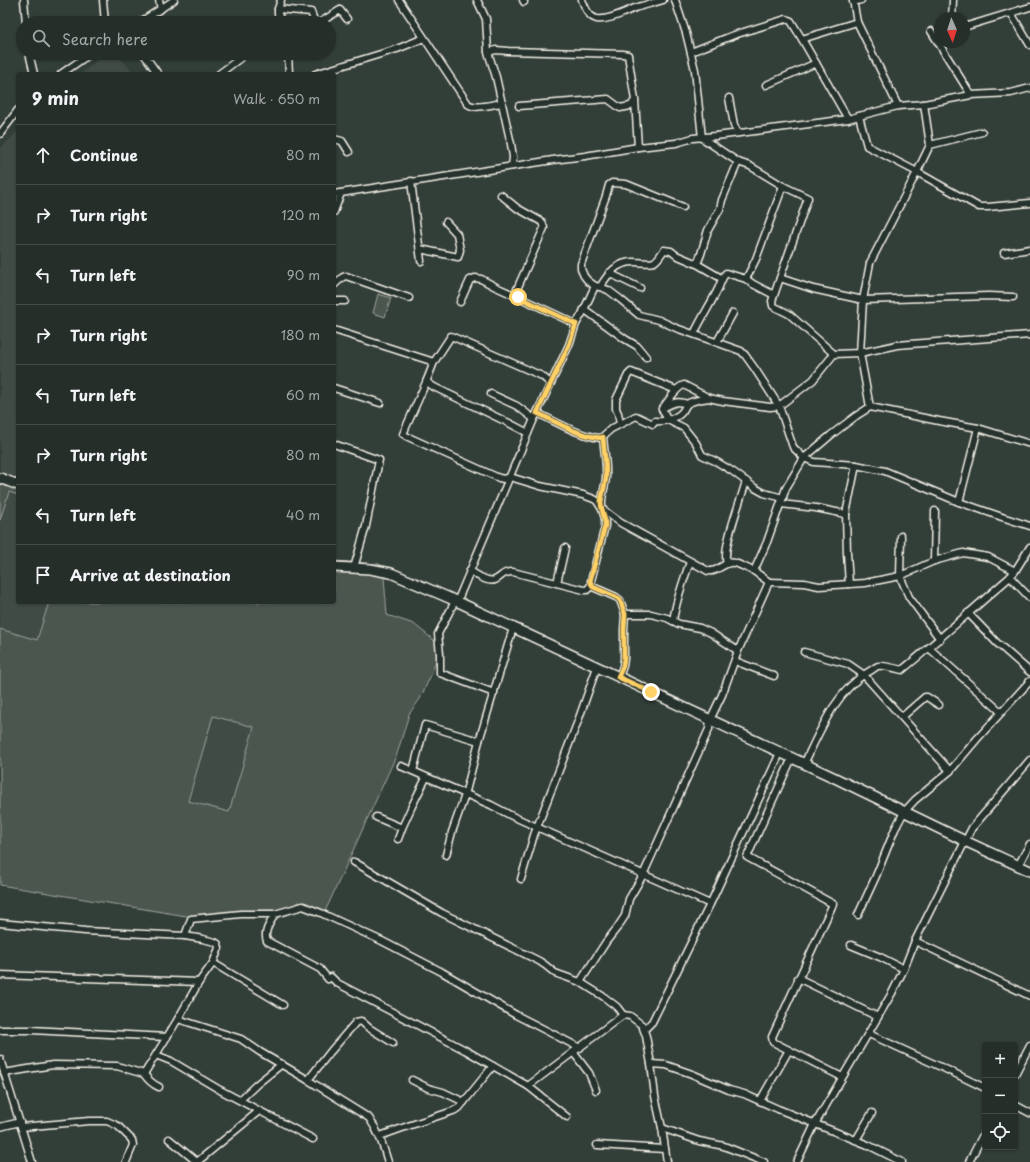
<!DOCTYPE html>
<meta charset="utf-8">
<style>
:root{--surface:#262e2a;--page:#323a36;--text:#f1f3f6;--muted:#a4a8a8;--line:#424a47}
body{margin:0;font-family:"Playpen Sans",sans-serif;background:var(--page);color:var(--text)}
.controls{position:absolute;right:12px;bottom:12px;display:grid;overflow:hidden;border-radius:4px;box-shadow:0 1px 3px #0004}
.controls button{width:36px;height:36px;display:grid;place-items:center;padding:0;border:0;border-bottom:1px solid var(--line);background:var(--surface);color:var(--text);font:20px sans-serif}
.compass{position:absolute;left:934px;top:12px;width:36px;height:36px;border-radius:50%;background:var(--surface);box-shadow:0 1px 3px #0004;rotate:177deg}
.stop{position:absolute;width:12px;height:12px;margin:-9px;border:3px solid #ffd166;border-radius:50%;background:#fff}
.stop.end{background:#ffd166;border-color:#fff;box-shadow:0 1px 4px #0008}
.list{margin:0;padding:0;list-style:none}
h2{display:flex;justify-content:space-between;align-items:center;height:52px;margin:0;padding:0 16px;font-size:17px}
h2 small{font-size:13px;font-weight:400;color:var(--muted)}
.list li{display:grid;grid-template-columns:26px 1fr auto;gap:12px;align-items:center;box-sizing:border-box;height:60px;padding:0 16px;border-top:1px solid var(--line)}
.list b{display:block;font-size:15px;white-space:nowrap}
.list em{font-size:13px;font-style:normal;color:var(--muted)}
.icon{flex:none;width:22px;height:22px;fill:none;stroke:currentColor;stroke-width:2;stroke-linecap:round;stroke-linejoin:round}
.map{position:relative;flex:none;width:1030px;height:1162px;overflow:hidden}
.search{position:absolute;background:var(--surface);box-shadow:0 1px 3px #0004;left:16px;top:16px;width:320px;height:44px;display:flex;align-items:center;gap:10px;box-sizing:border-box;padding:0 14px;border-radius:22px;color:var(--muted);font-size:15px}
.panel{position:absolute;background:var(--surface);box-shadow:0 1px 3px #0004;left:16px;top:72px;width:320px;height:532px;border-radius:4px}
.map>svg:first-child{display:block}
.built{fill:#404b44}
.green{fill:#4c564f;stroke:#a0a49c;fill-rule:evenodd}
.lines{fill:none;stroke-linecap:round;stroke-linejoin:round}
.street-casing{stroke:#f4f1e8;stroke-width:9}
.secondary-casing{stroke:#f4f1e8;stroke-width:12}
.street{stroke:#26332d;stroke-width:6}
.secondary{stroke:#26332d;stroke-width:9}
.route{stroke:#ffd166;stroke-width:5}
</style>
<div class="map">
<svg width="1030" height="1162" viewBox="0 0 1030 1162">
<rect width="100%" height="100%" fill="#323e38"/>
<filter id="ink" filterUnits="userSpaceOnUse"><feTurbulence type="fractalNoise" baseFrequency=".025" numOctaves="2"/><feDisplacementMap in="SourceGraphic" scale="8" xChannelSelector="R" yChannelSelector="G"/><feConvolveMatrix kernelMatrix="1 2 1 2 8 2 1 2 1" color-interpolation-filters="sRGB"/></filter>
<g filter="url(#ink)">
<g class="built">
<polygon points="105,53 116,53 135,74 81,74"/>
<polygon points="18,131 18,481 0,475 0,149"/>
<polygon points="9,492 18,495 18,602 49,602 37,640 0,629 0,520"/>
<polygon points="213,715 254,727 229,813 188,801"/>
</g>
<g class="green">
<polygon points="378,294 391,298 385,317 373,313"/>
<polygon points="0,475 18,481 18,495 9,492 0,520"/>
<path d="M334,561l45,3 5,14 3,37 27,9 22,18 1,16 -6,17 -11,24 -11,15 -12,40 -68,149 -4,8 -26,-9 -17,8 -96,6 -186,-31v-256l37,11 12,-38h285zM213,716l41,11 -25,85 -41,-11z"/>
</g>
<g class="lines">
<g class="street-casing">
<g id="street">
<polyline points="24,0 26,23"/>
<polyline points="103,0 105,23"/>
<polyline points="159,0 161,9"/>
<polyline points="281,0 278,9 278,14 282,23"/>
<path d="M399,0l69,104c7,6 25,0 34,-1"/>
<polyline points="477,0 486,19 488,52 496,77 511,144 513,157 512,166"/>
<polyline points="523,0 524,2"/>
<path d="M582,0c3,7 6,17 15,19 11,2 28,-7 38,-11 9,-3 19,-5 28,-8"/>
<polyline points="675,0 686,33 695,70 702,138 738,162 750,166 783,186 808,198 772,301 773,306 789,314 834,354 860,353 897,345 1030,335"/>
<polyline points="853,0 857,22 898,106"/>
<polyline points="853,2 861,0"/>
<polyline points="278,9 311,12 315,23"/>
<polyline points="1011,13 1030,45"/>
<polyline points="952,18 953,0"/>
<polyline points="139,23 174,0"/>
<polyline points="319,23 340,10 347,19"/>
<polyline points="964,27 1030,7"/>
<polyline points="931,31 971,95"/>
<polyline points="802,39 848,119"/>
<polyline points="488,52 496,50 508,51 623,54 628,55 635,100 638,147"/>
<polyline points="691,52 734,35 786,19 791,21 802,39 857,22"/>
<polyline points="29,53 34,74"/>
<polyline points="143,53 158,74"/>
<polyline points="288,53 289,74"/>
<polyline points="61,74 91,53"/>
<polyline points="219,74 247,53"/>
<polyline points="315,74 397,49 424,38"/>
<polyline points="766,85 816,63"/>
<polyline points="729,98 734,125 738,133"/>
<polyline points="924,104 898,106 859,116 867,146 917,172 979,207 988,207 1030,203"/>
<polyline points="519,106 608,99 620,108 631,106 635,100"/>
<polyline points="0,134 18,110"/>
<polyline points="334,139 342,141 349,152"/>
<polyline points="930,145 982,132"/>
<polyline points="411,181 421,261"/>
<polyline points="334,194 553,160 585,156 638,147 676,143 693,138 716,136 848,119 859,116"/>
<polyline points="501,195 517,208 542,222 544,228 517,289 516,296"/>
<polyline points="683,207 626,184 612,183 609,185 606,196 581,264 581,269 584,276 588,281 595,286 600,287 608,290 620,299 639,315 659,320 676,328 741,351 745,355 755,369 779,406 793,447 804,458 814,462 856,465 885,471 959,502 1002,517 1030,526"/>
<polyline points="334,212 341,193"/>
<polyline points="420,249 458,257 460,250 457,234 446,222"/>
<polyline points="1004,253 1030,249"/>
<polyline points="697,264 701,254 708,230 720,209 722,200 738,162"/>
<polyline points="609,273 640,288"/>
<polyline points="780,278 813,289 863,300 989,296 1013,297"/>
<polyline points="746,279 756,259 783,186"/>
<polyline points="334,285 343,277 346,276 409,298"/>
<path d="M600,287c8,-13 17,-26 35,-25 6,0 13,2 19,0 4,-2 7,-8 10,-12l7,1 5,4 21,9 24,14"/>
<polyline points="334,301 345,301"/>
<polyline points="460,302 470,280 475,278 481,279 496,287 516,296 576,324"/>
<polyline points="584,309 625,339 637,346 646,357"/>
<polyline points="334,330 434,362"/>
<path d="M694,334c7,-15 16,-29 23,-43 4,-7 3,-11 9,-18l20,6 7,5 21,11"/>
<polyline points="717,342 733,313"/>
<polyline points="334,388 380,403"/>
<polyline points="491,394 517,406 534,419"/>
<path d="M665,407c8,-4 13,-7 22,-3"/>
<polyline points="870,407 939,421 978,428 1030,444"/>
<path d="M662,409c6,-7 14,-22 22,-24l25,13 14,3 47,6 9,-1 34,-26 21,-26"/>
<polyline points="662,409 668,420 684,428 696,443 702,455 717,462 732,471 755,488 764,493 783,498"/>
<path d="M537,413c20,9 42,23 64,25l10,-9 25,-13 17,8 2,-3c9,1 21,-2 27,-9 2,-2 3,-6 5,-8 6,-4 15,-5 22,-6"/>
<polyline points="620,424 618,413 616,409 616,400 628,375 631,372 676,390"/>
<polyline points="528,433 509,423 434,387 428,383 427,380 434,362 451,336 542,376 550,383"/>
<polyline points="403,434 427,380"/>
<polyline points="406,436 499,478 504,479 510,477 540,486 583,495 594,499 597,501 602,509 605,519 605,526 591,581 593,587 616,597 620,600 625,614 624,629 624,659 623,666 619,677"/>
<polyline points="334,444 379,460 366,526 354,568"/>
<polyline points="959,502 978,428"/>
<polyline points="781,504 816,508 846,514"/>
<path d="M602,507c-1,-10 3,-19 4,-29 1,-13 -2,-28 -3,-41"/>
<path d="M602,509l19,14 87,48c11,2 16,-11 27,-8 6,2 13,6 19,8"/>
<polyline points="901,536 900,576 909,597 940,639"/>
<polyline points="934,561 935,511"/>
<path d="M727,563c-6,-13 15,-66 19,-82"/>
<path d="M470,571c6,3 17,12 25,9 8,-4 7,-8 18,-8l71,18h3l5,-6"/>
<polyline points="1015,571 1030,547"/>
<polyline points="1010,577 1030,598"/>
<path d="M769,582l35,1 15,3 46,-3 35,-7 34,-15 29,-8 25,4 27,14 -5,6c-36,31 -71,63 -108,93 -4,-1 -20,-5 -24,-4 -3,1 -7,5 -10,6 -33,20 -48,59 -64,92"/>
<polyline points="557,583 565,548"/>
<polyline points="849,584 847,553 846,514 856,465"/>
<polyline points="455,601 438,634 440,654 440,673 494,693"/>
<polyline points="457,602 534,419 569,345 576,324 582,314 595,286"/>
<polyline points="968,613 997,643 1030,672"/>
<polyline points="625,614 651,614 667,618 679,624 700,628 711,633 738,651"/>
<path d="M673,621c3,-21 10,-39 17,-59"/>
<polyline points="929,648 1001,712"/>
<polyline points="804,652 848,664 864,675 950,771"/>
<polyline points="735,661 774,676"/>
<polyline points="902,717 925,697 927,697 939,705"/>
<polyline points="792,758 747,857 833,904 772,1037 773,1042 842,1077"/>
<polyline points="401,766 491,805 512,816 710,904"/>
<polyline points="413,771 425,725 479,741"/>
<polyline points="376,817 402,828 412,806 426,778"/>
<polyline points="398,839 402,828"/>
<polyline points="446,855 452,832 465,795 479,741 513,628"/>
<polyline points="354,862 442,913 539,961 545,965 555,973 580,982 604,997 617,1007 623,1015"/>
<polyline points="1018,866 1030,844"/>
<polyline points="643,875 709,729 710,720 722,695 738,651 769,582 754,571 767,542 786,488 804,458 831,435 856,416 870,407 860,353 863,300 870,263 917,172 930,145 924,104 971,95 1011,93 1030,88"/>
<polyline points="521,879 534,835 578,721 597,667"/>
<path d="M275,914c-4,8 -12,17 -8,27l53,28 8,10 3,-2 6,6 128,67 63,36 39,31"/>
<polyline points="858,915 876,876 895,829 904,812 915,800 950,771 977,739 1030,681"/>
<polyline points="0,923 85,931 185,936 203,939 215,942 218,944 219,948 213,963 199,982 178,1019 144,1074"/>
<polyline points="185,936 191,919 241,914 275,914 303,906 321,913 382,941 442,972 516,1015 580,1048"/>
<polyline points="915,941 1030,996"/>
<polyline points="851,945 880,957 904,969"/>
<polyline points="213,963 283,1005"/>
<polyline points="0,975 199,982"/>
<polyline points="798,978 878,1017"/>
<polyline points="580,982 606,942 617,928 625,916 629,899 643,875"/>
<path d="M178,1019l63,20 19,13 48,28 61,38c10,14 14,28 19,44"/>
<polyline points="0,1030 31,1030 167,1037"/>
<polyline points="644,1030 652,1022 713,898 780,753"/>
<polyline points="869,1034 954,1073 985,1088"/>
<polyline points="573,1052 589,1073 596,1090"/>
<polyline points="156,1055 171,1061 220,1090 313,1139"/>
<polyline points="0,1059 32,1162"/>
<polyline points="651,1064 666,1065 692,1074 729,1090 744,1094 778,1109 868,1145 902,1162"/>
<path d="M4,1073l24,-4 25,-4 64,1 27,8c4,6 8,10 15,13"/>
<polyline points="1015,1074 1030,1045"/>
<polyline points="308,1080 331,1051 356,1022 361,1021 369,1028 393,1043"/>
<polyline points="412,1080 428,1088 443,1092 464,1102"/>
<polyline points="528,1086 623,1015 630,1016 642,1025 646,1036 651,1064 655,1096 662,1128 667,1162"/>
<polyline points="240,1100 257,1084 282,1064"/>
<polyline points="760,1101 789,1050"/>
<polyline points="1015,1105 1030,1113"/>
<polyline points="0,1127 20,1122"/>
<polyline points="21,1127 89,1121 107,1121 118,1126 132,1140 133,1145 126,1162"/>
<polyline points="662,1128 699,1141 724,1146 764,1162"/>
<polyline points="380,1136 408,1126 453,1111 459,1108 493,1066"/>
<polyline points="169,1139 197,1162"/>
<polyline points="856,1140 872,1113"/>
<polyline points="597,1145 665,1149"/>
<polyline points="197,1162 259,1111"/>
<polyline points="797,1162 815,1124 892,993 904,969 915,941 951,869 972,828 1030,760"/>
<polyline points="969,1162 985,1131"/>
</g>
</g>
<g class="secondary-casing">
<g id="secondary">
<polyline points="0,478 18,485"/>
<polyline points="334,567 370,569 391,573 454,600 835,778 965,841 1030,871"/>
</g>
</g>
<use href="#street" class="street"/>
<use href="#secondary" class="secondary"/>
</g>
</g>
<g class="lines" filter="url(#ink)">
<path class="route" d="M518,297l58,27 -7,21 -32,68c20,9 41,23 64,25l2,-1c1,13 3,27 3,40 -1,9 -4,17 -5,25 0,9 5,16 4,24l-15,55 3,6 23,10 4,3 5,14 -1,15v30l-1,7 -5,11 33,15"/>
</g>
</svg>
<div class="controls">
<button>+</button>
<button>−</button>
<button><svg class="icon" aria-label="locate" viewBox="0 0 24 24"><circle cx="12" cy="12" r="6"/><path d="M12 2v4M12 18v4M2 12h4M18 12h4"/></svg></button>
</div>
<svg class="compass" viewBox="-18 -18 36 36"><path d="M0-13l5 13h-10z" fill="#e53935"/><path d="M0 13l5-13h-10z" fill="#a4a8a8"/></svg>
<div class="stop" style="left:518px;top:297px"></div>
<div class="stop end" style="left:651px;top:692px"></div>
<div class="search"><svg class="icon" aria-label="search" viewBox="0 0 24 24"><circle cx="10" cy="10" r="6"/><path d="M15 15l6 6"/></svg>Search here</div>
<section class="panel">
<h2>9 min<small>Walk · 650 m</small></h2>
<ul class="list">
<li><svg class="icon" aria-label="ahead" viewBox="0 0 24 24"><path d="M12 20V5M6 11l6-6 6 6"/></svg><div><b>Continue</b></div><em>80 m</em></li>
<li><svg class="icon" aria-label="right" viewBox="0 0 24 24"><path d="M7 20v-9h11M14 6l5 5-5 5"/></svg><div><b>Turn right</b></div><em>120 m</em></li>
<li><svg class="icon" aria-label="left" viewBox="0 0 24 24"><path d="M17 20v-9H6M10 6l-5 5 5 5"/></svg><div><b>Turn left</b></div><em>90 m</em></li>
<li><svg class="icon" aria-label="right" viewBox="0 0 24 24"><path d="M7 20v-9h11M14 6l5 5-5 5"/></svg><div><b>Turn right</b></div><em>180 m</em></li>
<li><svg class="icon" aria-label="left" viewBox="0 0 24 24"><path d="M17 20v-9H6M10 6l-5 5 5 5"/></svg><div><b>Turn left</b></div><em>60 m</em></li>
<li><svg class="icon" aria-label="right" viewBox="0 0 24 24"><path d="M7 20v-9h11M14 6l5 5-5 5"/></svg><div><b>Turn right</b></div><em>80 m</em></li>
<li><svg class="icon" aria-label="left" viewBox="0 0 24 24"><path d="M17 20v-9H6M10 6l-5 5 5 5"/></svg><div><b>Turn left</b></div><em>40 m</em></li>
<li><svg class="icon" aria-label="arrive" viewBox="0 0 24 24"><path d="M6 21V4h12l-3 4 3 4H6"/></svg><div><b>Arrive at destination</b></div></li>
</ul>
</section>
</div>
